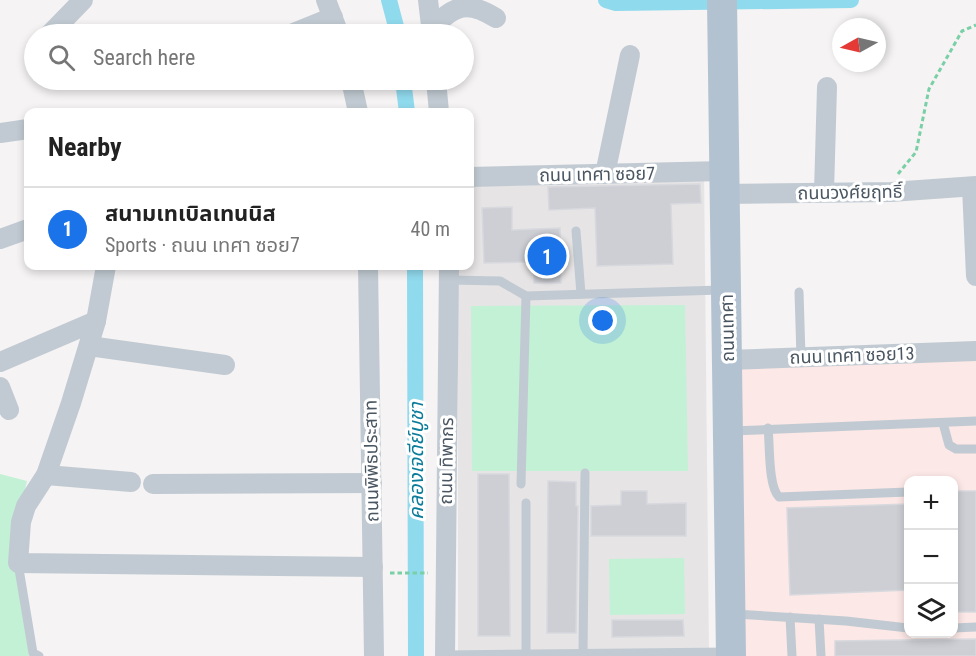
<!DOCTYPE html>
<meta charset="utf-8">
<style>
:root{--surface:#fff;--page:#f2f2f2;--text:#222;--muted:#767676;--line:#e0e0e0;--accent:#1a73e8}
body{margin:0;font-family:"Roboto Condensed","Noto Sans Thai",sans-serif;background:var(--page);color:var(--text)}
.controls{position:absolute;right:18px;bottom:18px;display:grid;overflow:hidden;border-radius:12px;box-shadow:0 3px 9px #0003}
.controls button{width:54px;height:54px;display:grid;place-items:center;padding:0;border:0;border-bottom:2px solid var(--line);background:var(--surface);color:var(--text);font:30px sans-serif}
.compass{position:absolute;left:832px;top:18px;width:54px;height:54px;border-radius:50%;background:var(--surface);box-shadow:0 3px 9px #0003;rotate:262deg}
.you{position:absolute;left:603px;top:321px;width:21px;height:21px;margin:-15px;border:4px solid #fff;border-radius:50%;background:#1a73e8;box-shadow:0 0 0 9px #1a73e833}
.badge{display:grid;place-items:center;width:39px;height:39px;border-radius:50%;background:var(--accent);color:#fff;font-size:20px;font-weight:700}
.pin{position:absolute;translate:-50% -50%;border:3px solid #fff;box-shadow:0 2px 6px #0006}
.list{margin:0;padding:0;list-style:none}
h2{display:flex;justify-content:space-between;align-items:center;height:78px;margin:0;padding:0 24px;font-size:26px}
h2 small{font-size:20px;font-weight:400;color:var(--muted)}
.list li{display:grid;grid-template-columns:39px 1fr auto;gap:18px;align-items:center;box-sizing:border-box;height:84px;padding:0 24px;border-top:2px solid var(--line)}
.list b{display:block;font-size:22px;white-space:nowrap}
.list p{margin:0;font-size:20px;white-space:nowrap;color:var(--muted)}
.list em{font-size:20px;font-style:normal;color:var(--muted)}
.icon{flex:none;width:33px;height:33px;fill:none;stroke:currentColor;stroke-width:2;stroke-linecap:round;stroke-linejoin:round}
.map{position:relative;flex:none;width:976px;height:656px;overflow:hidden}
.search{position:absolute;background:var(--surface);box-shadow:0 3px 9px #0003;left:24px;top:24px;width:450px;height:66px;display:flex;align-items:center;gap:15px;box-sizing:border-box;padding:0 21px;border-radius:33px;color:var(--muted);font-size:22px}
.panel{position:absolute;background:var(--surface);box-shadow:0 3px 9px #0003;left:24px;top:108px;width:450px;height:162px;border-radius:12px}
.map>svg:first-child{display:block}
.education{fill:#e6e4e5}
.medical{fill:#fce8e6;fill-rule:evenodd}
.green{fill:#c3f1d5}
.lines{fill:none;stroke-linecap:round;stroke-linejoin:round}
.canal{stroke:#90daee;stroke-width:16}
.building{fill:#cdcfd5;stroke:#d7d9de;stroke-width:1.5}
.path{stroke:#7ad0a6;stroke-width:3;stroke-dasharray:4.5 3;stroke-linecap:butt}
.lane{stroke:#c1cad2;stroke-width:9}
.street{stroke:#c1cad2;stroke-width:20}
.primary{stroke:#b3c2d1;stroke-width:30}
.labels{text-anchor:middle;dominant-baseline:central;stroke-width:6;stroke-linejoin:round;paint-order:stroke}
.street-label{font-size:18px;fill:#4a5661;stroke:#fff}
.water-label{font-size:20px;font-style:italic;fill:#0c7c9b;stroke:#fff}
</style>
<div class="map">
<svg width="976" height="656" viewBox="0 0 976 656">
<rect width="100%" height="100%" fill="#f5f3f3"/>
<polygon class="education" points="704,171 709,656 458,656 458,266 470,266 470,179"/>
<path class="medical" d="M976,360v296h-234l-3,-290zM908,480h46v154h-46z"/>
<g class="green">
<polygon points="685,305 688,471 472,471 471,306"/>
<polygon points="0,474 27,481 19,515 17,550 29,656 0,656"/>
<polygon points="684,558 685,614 610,615 609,559"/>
</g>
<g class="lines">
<g class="canal">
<polyline points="389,0 398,34"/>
<polyline points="606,0 616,3 851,0"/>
<polyline points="403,80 407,112"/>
<polyline points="415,266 416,656"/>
</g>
</g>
<g class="building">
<polygon points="700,184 701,203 671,204 673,264 597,266 595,208 549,210 548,187"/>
<polygon points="512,207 512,230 560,228 561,283 534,283 533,262 484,263 482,208"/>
<polygon points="478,474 509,474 510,636 478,636"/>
<polygon points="548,481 576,482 576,506 578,506 576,633 547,633"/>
<polygon points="621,491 647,491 647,504 686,503 686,536 591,536 591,506 621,505"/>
<rect x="954" y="491" width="22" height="121"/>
<polygon points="909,504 909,590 790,595 787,508"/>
<polygon points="612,620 683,620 684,636 612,637"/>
<polygon points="976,639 976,656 835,656 835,641"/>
</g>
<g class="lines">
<g class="path">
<polyline points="898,174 916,152 929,89 962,31 976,25"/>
<polyline points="390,573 428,573"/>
</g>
<g class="lane">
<polyline points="576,231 581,294"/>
<polyline points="450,280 500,281 526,296 721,290"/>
<polyline points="799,292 801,357"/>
<polyline points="943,423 949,445 956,449 976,449"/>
<path d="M768,428c2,16 0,59 11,69l129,-5"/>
<polyline points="732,431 976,421"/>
<polyline points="521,484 526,296"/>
<polyline points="526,503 526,656"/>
<polyline points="18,563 33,653 39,656"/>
<polyline points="735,614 846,621 908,628"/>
<polyline points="790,617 792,656"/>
<polyline points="819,619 821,656"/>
<polyline points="954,628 976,627"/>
<polyline points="445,655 728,652"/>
<polyline points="583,655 585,473"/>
</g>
<g class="street">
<polyline points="326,0 339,34"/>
<polyline points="428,0 432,34"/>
<path d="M432,28c23,-23 35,-28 64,-10"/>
<polyline points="50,34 83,0"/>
<polyline points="291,34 333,17"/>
<polyline points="351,80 358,112"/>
<polyline points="436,80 439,112"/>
<polyline points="0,133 28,129"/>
<polyline points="605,174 630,55"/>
<polyline points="470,177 724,171"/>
<polyline points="972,187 976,276"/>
<polyline points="824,192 827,87"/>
<polyline points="724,194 891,192 976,186"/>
<polyline points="0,239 28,229"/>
<polyline points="106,266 96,321 71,403 46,475 26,506 21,522 18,563 373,567"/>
<polyline points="368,266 374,656"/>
<polyline points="89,346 225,365"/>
<polyline points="728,360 976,351"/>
<polyline points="0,362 96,321"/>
<polyline points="0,387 9,410"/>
<polyline points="46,475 131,482"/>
<polyline points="153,484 372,483"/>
<polyline points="445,656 449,266"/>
</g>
<polyline class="primary" points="722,0 731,656"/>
</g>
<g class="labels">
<g class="street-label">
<text transform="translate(597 174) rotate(-1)">ถนน เทศา ซอย7</text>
<text transform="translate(850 192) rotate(-1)">ถนนวงศ์ยฤทธิ์</text>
<text transform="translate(727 328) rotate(-91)">ถนนเทศา</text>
<text transform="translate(852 355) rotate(-2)">ถนน เทศา ซอย13</text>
<text transform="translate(371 461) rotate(-91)">ถนนพิพิธประสาท</text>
<text transform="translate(446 461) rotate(-89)">ถนน ทิพากร</text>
</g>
<g class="water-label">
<text transform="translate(416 461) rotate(-90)">คลองเจดีย์บูชา</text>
</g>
</g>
</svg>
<div class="controls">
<button>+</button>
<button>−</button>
<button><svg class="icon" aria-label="layers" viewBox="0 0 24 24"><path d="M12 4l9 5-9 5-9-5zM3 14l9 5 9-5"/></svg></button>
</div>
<svg class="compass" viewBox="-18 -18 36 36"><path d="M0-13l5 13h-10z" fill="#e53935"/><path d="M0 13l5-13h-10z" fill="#767676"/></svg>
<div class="you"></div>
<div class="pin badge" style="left:547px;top:256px">1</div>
<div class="search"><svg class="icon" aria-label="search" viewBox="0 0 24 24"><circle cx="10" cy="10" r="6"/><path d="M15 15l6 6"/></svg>Search here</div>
<section class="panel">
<h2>Nearby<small></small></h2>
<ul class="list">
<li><span class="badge">1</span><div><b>สนามเทเบิลเทนนิส</b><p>Sports · ถนน เทศา ซอย7</p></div><em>40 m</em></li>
</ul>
</section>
</div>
